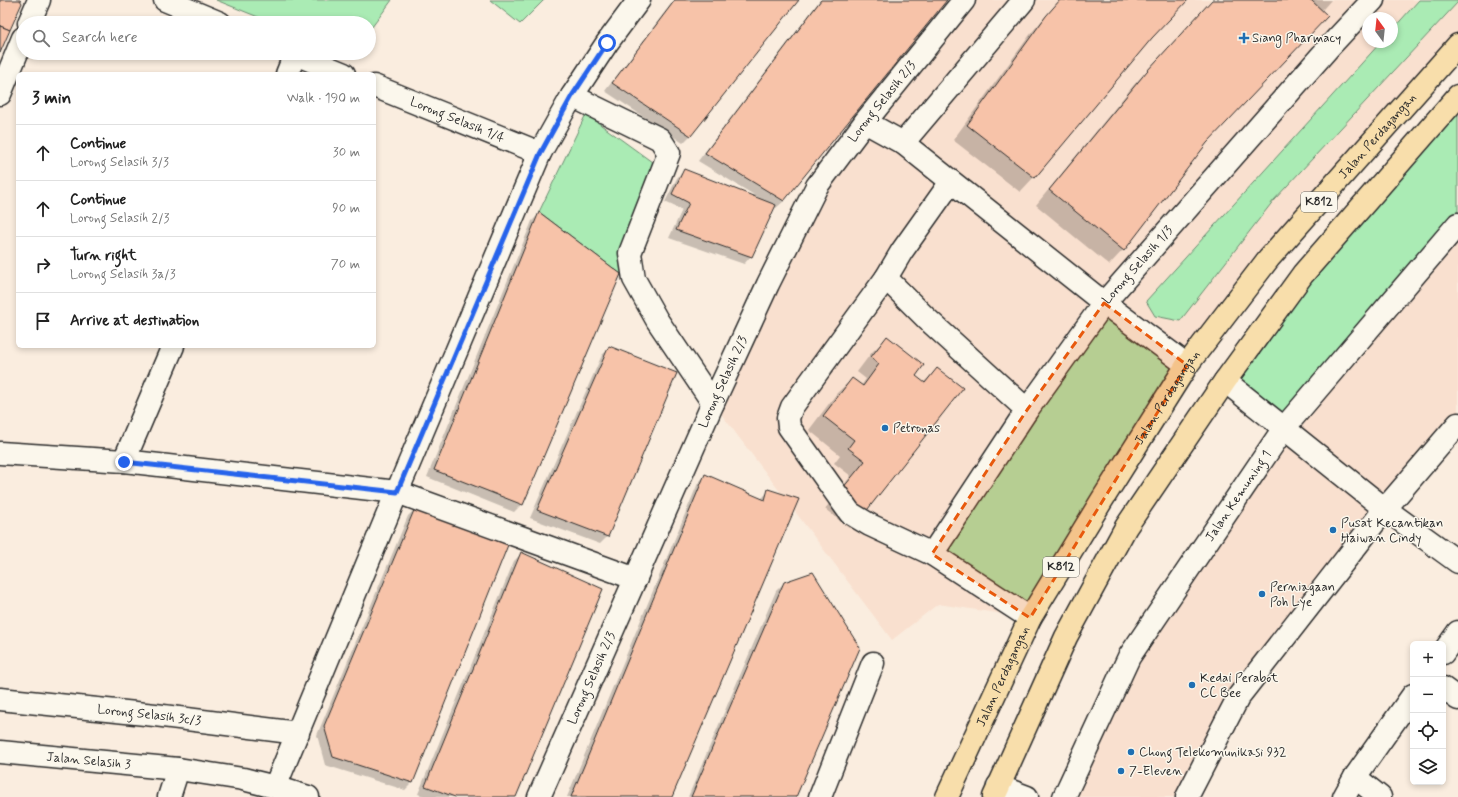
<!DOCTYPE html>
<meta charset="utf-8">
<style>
:root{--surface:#fff;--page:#f6f6f6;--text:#222;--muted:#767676;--line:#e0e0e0}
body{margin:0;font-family:Mynerve,sans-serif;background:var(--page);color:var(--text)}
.controls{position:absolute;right:12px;bottom:12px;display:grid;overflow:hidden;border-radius:6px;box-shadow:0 2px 6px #0003}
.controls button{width:36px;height:36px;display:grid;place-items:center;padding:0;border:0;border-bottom:1px solid var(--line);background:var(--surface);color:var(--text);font:20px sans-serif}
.compass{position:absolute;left:1362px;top:12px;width:36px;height:36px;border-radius:50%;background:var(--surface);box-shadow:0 2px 6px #0003;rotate:345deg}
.stop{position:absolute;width:12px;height:12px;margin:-9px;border:3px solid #2563eb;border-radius:50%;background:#fff}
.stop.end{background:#2563eb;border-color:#fff;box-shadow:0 1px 4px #0008}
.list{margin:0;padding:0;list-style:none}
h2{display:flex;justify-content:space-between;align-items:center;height:52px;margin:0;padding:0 16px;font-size:17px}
h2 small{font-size:13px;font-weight:400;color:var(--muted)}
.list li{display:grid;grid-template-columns:26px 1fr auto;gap:12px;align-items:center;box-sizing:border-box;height:56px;padding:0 16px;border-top:1px solid var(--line)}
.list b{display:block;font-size:15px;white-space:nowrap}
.list p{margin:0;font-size:13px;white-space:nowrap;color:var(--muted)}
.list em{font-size:13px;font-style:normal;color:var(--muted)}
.icon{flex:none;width:22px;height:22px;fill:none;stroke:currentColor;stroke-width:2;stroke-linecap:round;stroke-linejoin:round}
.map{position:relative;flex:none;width:1458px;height:797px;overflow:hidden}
.search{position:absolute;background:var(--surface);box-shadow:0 2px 6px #0003;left:16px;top:16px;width:360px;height:44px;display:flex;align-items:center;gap:10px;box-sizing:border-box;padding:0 14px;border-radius:22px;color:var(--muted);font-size:15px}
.panel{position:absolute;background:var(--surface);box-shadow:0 2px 6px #0003;left:16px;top:72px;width:360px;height:276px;border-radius:6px}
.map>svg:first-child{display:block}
.built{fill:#f9e0cf;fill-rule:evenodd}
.green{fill:#aaebb4;stroke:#6a8b70}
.shadow{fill:#0003}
.building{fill:#f7c3a9;stroke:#2b2b2b}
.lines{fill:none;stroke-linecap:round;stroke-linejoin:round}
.minor-casing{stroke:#2b2b2b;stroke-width:25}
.major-casing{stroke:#2b2b2b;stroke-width:25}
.minor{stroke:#fbf7ec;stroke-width:22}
.major{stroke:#f8deab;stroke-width:22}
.route{stroke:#2563eb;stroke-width:5}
.marked{fill:#e8590c;fill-opacity:0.2;stroke:#e8590c;stroke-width:3;stroke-dasharray:8 5;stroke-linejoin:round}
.poi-dot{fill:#1f6fb2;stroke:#fbf7ec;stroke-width:1.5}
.labels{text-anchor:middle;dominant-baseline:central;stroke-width:3;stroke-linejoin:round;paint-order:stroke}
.shield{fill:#fbf7ec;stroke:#696865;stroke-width:1}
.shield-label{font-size:12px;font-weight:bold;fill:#2b2b2b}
.poi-label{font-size:13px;fill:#2b2b2b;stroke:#fbf7ec;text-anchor:start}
.street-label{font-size:13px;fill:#2b2b2b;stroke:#fbf7ec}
</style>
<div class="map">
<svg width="1458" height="797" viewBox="0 0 1458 797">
<rect width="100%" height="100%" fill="#faeddf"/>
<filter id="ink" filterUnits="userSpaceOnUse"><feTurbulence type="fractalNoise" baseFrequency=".025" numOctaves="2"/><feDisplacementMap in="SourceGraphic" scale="8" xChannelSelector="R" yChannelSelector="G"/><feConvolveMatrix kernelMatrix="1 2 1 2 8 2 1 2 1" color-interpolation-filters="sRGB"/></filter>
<g filter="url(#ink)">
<g class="built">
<path d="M964,0h494v45l-189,213 -239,360 -92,-14 -46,36 -179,-237 104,-217zM1368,18h24v24h-24z"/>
<polygon points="1458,224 1458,424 1239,696 1187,797 1064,797 1129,657 1284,428"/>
</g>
<g class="green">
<polygon points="216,0 392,0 369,31 369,23 273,23"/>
<polygon points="490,0 544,0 520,24"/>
<polygon points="1419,0 1458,0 1458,2 1274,200 1180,321 1155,316 1146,301 1381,42 1392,42 1392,30"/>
<polygon points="1458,96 1458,224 1284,428 1225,381"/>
<polygon points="586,114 663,170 621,274 539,212"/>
<polygon points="1104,303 1187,365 1030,618 932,554"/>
</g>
<g class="shadow">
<polygon points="674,0 798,0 690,136 683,143 605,91"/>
<polygon points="820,0 945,0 784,201 776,208 774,207 751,256 744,264 669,238 682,210 665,202 677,178 685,170 759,199 759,198 698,161"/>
<polygon points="1060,0 1187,0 1151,37 1034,177 1020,192 953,140 1032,32"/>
<polygon points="1212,0 1331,0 1206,142 1123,250 1109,265 1036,205 1133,86"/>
<polygon points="539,214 522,504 514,512 427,477 532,221"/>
<polygon points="887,338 914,376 923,383 937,369 864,513 849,528 825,509 851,476 834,463 840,455 809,430 837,393 852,379 861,386 866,379 857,372 872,352"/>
<polygon points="610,348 607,537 600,544 530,518 602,355"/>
<polygon points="705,476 761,499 769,491 671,797 567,797 698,483"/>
<polygon points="415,509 412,783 405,790 325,765 317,735 408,516"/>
<polygon points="521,554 515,797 427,797 418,794 514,561"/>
<polygon points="784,583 794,797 688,797 776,591"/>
</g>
<g class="building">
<polygon points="0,0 20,0 22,3 10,30 0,26"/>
<polygon points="675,0 799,0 691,136 612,83"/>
<polygon points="821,0 947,0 784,201 705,153"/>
<polygon points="1060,0 1188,0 1152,38 1035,178 967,125 1046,16"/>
<polygon points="1212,0 1311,0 1328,16 1207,143 1124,251 1049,190 1147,71"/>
<polygon points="0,26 10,30 0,53"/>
<polygon points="684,169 776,205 752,257 676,230 689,203 672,194"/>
<polygon points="539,212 621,274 523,505 434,470"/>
<polygon points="887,336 924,365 916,376 925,383 937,368 963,388 864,514 838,494 865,461 848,448 854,440 823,416 852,378 863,386 879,364 871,357"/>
<polygon points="609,346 677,373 608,537 537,510"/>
<polygon points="705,474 765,500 768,489 799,499 672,797 571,797"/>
<polygon points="415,508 508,545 413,783 333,757 324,726"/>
<polygon points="521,552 603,589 516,797 455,797 425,786"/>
<polygon points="813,572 860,648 796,797 691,797 784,582"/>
</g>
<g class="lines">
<g class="minor-casing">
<g id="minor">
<polyline points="165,0 220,23"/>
<polyline points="29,23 39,0"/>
<polyline points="293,53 344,74"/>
<polyline points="287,74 295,54"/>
<path id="s1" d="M374,86l166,67"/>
<polyline points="0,94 23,38"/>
<polyline points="572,96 660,139 669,153 630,253 634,279 657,320 713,403"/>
<polyline points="865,122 903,143 1104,303 1187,365"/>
<polyline points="903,143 1024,0"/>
<polyline points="951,182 902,251 886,278 927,319 1027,410"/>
<polyline points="886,278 792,407 788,418 789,427 850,513 870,525 932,554 1030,618"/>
<polyline points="1225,381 1385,509 1458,562"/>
<polyline points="0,453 124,461 397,492 636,579"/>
<polyline points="124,461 173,346"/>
<path id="s2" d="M932,554l95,-144 77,-107 226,-257 43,-46"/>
<polyline points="1443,653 1458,632"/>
<polyline points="1443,688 1458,699"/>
<path id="s3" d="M0,699l155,16 143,18"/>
<path id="s4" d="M0,752l178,17 65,10 32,8 33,10"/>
<polyline points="1355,777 1380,797"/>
<polyline points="998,786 1027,797"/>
<polyline points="275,787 397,492 540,153 572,96 607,43 639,0"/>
<polyline points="169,797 178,769"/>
<path id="s5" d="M539,797l174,-394 55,-119 49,-98 48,-64 99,-122"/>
<polyline points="820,797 873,663"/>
<path id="s6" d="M1064,797l65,-140 155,-229 174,-204"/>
<polyline points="1187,797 1239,696 1385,509 1458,424"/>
<polyline points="1344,797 1355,777 1413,695"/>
</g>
</g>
<g class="major-casing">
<g id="major">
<path id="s7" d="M947,797l83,-179 72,-118 85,-135 82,-107 189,-213"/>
<polyline points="994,797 1066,637 1126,527 1225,381 1303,274 1458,96"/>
</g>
</g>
<use href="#minor" class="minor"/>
<use href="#major" class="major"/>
</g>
</g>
<g class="lines" filter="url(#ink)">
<polyline class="route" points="124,462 397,492 540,154 572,96 607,43"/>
</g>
<path class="marked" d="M1104,303l83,62 -157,253 -98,-64 95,-144z"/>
<g class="poi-dot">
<path d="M1242 32h4v4h4v4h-4v4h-4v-4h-4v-4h4z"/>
<circle cx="885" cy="428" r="4"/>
<circle cx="1333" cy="530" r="4"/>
<circle cx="1262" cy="594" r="4"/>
<circle cx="1192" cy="685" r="4"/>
<circle cx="1131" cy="752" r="4"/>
<circle cx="1121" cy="771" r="4"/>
</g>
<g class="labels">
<g class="shield">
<rect x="1301" y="192" width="36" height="20" rx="3"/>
<rect x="1043" y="557" width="36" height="20" rx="3"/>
</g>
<g class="shield-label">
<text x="1319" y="202">K812</text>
<text x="1061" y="567">K812</text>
</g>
<g class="poi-label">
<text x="1252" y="38">Siang Pharmacy</text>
<text x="893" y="428">Petronas</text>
<text x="1341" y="523">Pusat Kecantikan<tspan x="1341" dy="15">Haiwan Cindy</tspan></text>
<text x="1270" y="587">Perniagaan<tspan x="1270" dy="15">Poh Lye</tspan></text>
<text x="1200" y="678">Kedai Perabot<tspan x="1200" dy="15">CC Bee</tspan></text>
<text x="1139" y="752">Chong Telekomunikasi 932</text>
<text x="1129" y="771">7-Eleven</text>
</g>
<g class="street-label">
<text stroke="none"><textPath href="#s5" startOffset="778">Lorong Selasih 2/3</textPath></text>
<text stroke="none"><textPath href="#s1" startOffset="90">Lorong Selasih 1/4</textPath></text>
<text stroke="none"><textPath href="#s7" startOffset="793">Jalan Perdagangan</textPath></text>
<text stroke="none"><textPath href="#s2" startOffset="355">Lorong Selasih 1/3</textPath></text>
<text stroke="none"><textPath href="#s5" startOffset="454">Lorong Selasih 2/3</textPath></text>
<text stroke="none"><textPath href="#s7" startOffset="457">Jalan Perdagangan</textPath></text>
<text stroke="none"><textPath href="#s6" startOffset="349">Jalan Kemuning 1</textPath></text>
<text stroke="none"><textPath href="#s7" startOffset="133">Jalan Perdagangan</textPath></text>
<text stroke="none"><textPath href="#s5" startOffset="130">Lorong Selasih 2/3</textPath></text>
<text stroke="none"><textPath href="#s3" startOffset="150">Lorong Selasih 3c/3</textPath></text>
<text stroke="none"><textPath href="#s4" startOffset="89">Jalan Selasih 3</textPath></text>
</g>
</g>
</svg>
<div class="controls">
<button>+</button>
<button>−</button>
<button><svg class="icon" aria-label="locate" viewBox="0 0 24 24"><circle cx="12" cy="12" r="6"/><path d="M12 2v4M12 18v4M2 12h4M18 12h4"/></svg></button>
<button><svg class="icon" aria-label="layers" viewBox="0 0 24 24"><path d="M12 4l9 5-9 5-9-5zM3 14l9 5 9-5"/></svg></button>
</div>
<svg class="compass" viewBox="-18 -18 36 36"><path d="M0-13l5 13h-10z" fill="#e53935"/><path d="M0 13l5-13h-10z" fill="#767676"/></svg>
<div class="stop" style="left:607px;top:43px"></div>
<div class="stop end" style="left:124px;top:462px"></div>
<div class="search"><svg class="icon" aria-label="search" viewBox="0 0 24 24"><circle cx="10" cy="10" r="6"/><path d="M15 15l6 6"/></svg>Search here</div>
<section class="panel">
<h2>3 min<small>Walk · 190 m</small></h2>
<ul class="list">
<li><svg class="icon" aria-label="ahead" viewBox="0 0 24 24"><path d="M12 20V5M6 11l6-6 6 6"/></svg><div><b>Continue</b><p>Lorong Selasih 3/3</p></div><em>30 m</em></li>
<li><svg class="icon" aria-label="ahead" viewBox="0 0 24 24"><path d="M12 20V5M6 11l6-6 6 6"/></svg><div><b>Continue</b><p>Lorong Selasih 2/3</p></div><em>90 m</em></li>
<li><svg class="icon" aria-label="right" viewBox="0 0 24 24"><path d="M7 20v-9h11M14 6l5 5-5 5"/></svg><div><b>Turn right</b><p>Lorong Selasih 3a/3</p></div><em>70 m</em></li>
<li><svg class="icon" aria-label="arrive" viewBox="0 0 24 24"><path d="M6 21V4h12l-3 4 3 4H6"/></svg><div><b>Arrive at destination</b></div></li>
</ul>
</section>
</div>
